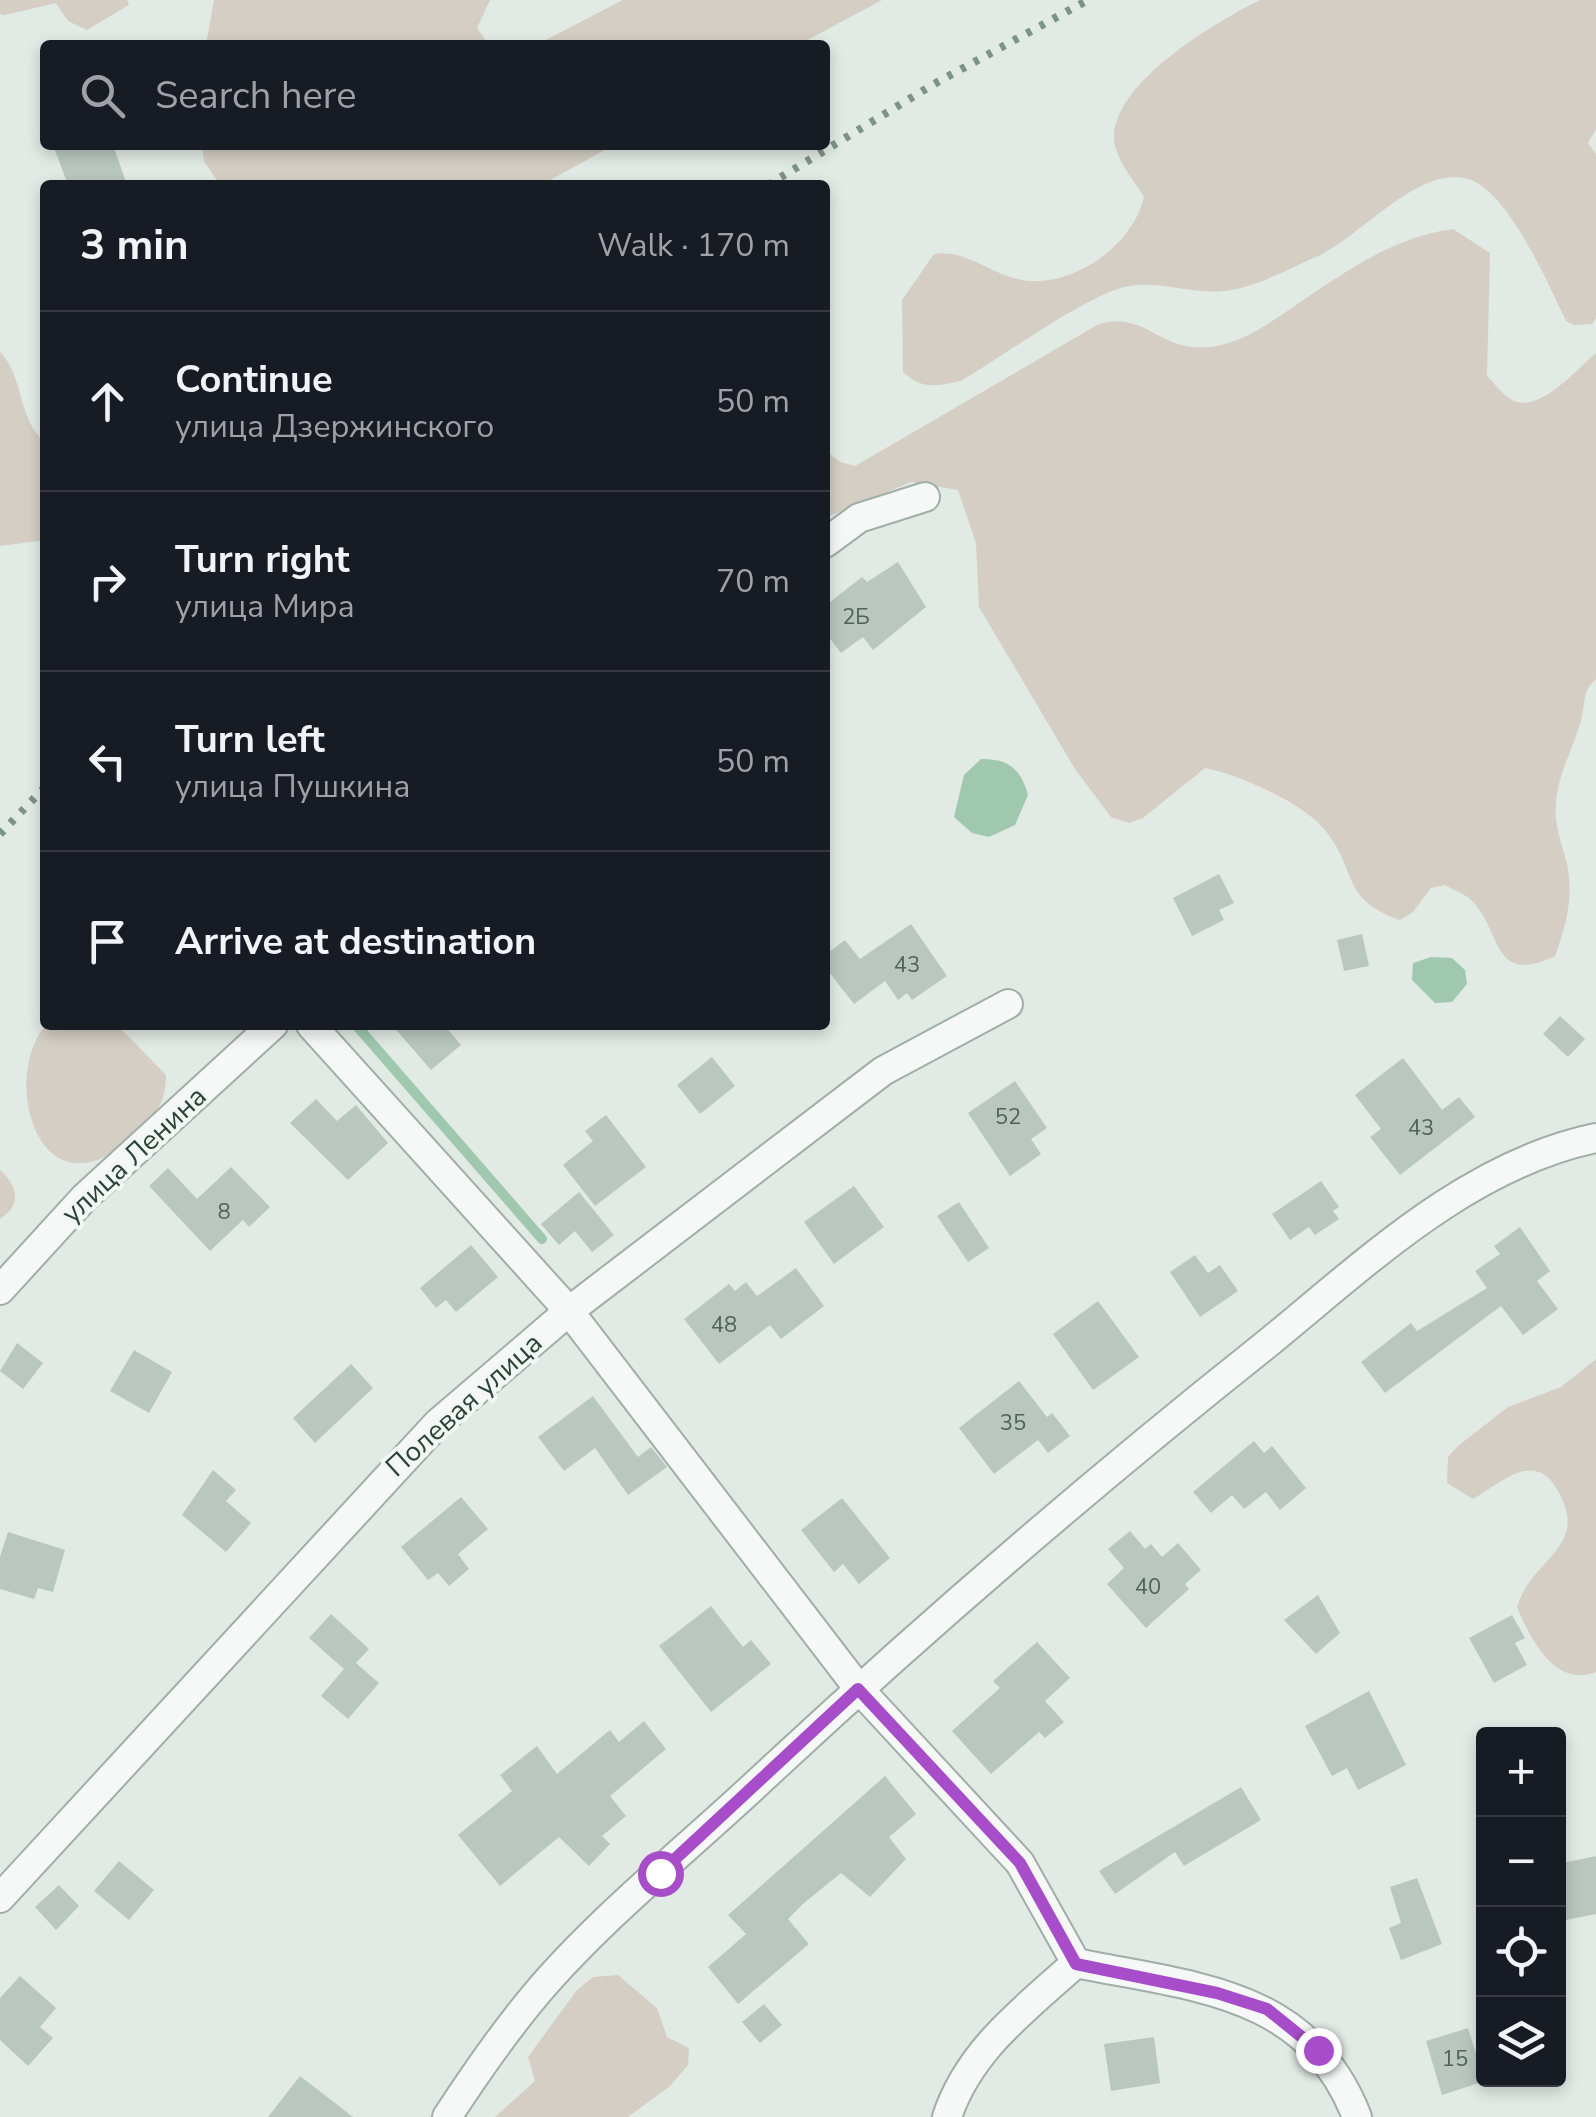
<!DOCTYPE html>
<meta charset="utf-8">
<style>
:root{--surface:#171b24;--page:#242831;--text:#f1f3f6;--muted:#9ea1a6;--line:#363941}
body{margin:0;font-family:"Nunito Sans",sans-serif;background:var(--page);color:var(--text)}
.controls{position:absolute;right:30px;bottom:30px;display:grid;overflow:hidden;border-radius:10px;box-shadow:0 5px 15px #0003}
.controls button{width:90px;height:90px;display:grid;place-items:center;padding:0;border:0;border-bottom:2px solid var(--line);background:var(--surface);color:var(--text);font:50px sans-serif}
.stop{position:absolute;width:30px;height:30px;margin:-22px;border:8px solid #a74dc9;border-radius:50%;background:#fff}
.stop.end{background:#a74dc9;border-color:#fff;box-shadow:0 2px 10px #0008}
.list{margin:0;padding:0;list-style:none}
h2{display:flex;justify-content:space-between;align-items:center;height:130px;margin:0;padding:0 40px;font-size:42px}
h2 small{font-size:32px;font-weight:400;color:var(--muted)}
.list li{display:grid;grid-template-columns:65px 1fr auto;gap:30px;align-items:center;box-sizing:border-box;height:180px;padding:0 40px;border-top:2px solid var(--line)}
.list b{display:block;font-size:38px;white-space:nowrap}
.list p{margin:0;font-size:32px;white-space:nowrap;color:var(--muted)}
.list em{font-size:32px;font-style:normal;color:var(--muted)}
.icon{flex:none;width:55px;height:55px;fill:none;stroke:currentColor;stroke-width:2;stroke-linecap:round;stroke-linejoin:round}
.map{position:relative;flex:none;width:1596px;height:2117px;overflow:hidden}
.search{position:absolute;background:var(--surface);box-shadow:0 5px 15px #0003;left:40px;top:40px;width:790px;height:110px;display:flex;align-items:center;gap:25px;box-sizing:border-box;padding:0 35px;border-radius:10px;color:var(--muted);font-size:38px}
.panel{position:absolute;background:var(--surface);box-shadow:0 5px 15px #0003;left:40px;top:180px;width:790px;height:850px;border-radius:10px}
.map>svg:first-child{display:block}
.green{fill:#d4cec4}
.water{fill:#9fc8af}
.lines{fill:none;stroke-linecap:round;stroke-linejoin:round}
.stream{stroke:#9fc8af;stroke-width:10}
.building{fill:#bac7c0}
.street-casing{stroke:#a0aea7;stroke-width:32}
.street{stroke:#f5f8f7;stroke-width:28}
.rail{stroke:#7c9388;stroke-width:8;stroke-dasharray:5 10;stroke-linecap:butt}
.route{stroke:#a74dc9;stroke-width:12}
.labels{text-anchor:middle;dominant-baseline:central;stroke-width:8;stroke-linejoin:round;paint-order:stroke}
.number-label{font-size:22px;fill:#4f6359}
.street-label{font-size:28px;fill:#2b4237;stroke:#f2f7f5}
</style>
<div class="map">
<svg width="1596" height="2117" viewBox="0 0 1596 2117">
<rect width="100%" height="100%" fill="#e2eae6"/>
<g class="green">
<polygon points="0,0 127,0 129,5 87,30 68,21 56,3 5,15 0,14"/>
<polygon points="214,0 490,0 477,28 489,45 206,45"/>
<polygon points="623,0 882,0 798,45 536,45"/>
<path d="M1260,0h336v129l-8,14 8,11v164l-4,6 -18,1 -8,-4c-17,-36 -59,-132 -98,-142 -50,-14 -105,56 -150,77 -30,13 -61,31 -93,35 -39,4 -75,-16 -113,0 -50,21 -104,62 -151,90 -24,5 -39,9 -58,-9l-1,-72 32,-46c32,-5 56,20 87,26 50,9 112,-34 123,-83 -11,-18 -31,-40 -30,-62 3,-55 102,-113 146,-135z"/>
<polygon points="202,145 614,145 541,185 220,185 204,161"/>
<path d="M1453,229l37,24 -3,123c7,7 15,18 23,23 29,17 66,-30 86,-46v326c-15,13 -10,24 -15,42 -8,28 -23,52 -25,82 -2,24 6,39 11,61 7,34 -1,61 -12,92 -64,31 -53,-26 -83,-55 -6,-7 -19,-11 -27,-16l-14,3 -18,24 -13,8c-62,-22 -41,-51 -77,-92 -21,-25 -85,-54 -118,-60l-62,50 -14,5 -18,-6 -36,-48 -96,-162 -3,-64 -18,-53 -47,-8 -86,36v-68l15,12 15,4 244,-142c49,-15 63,35 122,21 27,-6 53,-25 75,-40 49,-33 97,-68 157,-76z"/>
<path d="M0,352c24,24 18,69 45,90v98l-45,6z"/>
<path d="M46,1025h71l49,50c0,29 -13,45 -35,64 -93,81 -131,-62 -85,-114z"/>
<path d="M0,1170c18,16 22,35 0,49z"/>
<path d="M1596,1359v313c-41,16 -65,-32 -79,-65 15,-51 79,-60 36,-124 -24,-30 -54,2 -80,16l-26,-16 1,-26 10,-11 50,-39 53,-20z"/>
<polygon points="618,1975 657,2008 667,2037 689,2048 688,2065 670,2086 628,2117 495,2117 535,2081 528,2057 577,1990 593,1977"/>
</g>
<g class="water">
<path d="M981,759c28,0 39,9 47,36l-13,30 -26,12 -17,-4 -18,-16 10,-42z"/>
<polygon points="1431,957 1452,958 1465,970 1467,984 1452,1002 1435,1003 1412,980 1413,963"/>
</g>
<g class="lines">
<polyline class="stream" points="356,1025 542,1239"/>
</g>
<g class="building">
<polygon points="53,145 113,145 127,185 68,185"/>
<polygon points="898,562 926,607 873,650 863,637 841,653 825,632 825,606 862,577 867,582"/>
<polygon points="1219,874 1234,903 1219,910 1224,920 1192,936 1173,898"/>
<polygon points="911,924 947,976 912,1000 907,993 898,1000 885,981 854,1004 825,967 825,955 845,940 860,959"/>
<polygon points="1362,934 1369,966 1344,971 1337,940"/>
<polygon points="1560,1016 1585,1039 1568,1057 1543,1034"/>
<polygon points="392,1025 444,1025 461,1045 431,1070"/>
<polygon points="712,1057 735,1086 700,1114 677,1085"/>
<polygon points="1403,1058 1442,1110 1459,1097 1475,1117 1400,1175 1370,1137 1381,1129 1355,1095"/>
<polygon points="1015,1081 1047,1128 1031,1139 1041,1154 1010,1176 968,1113"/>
<polygon points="316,1099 337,1121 356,1105 388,1143 348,1180 290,1123"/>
<polygon points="606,1115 646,1167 595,1206 563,1165 593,1141 585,1131"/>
<polygon points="231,1167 270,1207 249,1227 243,1220 210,1251 149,1186 168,1168 197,1199"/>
<polygon points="1321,1181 1339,1207 1333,1211 1339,1219 1315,1235 1309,1227 1290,1240 1272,1214"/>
<polygon points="854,1186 884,1227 834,1264 804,1222"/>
<polygon points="579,1192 614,1235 592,1252 575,1231 559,1245 541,1224"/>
<polygon points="959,1202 989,1248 968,1262 937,1216"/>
<polygon points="1520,1227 1550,1271 1537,1281 1558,1309 1523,1335 1501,1306 1385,1393 1361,1362 1411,1323 1417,1331 1487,1288 1475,1271 1500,1254 1494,1246"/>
<polygon points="471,1245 498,1277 456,1312 446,1300 436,1308 420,1288"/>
<polygon points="1195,1255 1208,1273 1220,1265 1238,1291 1200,1317 1170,1272"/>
<polygon points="796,1268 824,1306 781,1339 770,1325 719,1364 684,1319 729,1284 735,1291 746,1282 757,1296"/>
<polygon points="1098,1301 1139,1357 1093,1390 1053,1334"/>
<polygon points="17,1343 43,1363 23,1389 0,1371"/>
<polygon points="134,1350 172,1372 149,1413 110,1391"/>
<polygon points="351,1364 373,1388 315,1443 293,1418"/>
<polygon points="1019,1381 1047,1417 1052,1413 1070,1436 1048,1453 1038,1440 994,1474 959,1428"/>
<polygon points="593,1396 638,1457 651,1447 667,1467 628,1495 595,1448 564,1471 538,1437"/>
<polygon points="1254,1441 1264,1453 1272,1446 1306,1488 1280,1510 1266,1492 1244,1509 1232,1495 1211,1513 1193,1492"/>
<polygon points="213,1470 236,1490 226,1501 251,1523 226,1552 182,1515"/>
<polygon points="461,1497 488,1529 458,1554 469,1569 449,1586 438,1573 428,1580 401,1547"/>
<polygon points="842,1498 890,1558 859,1584 843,1564 834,1572 801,1530"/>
<polygon points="1130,1531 1145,1549 1151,1544 1162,1557 1178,1543 1201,1570 1185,1584 1189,1589 1146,1628 1107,1584 1124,1568 1108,1549"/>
<polygon points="8,1532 65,1550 53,1592 38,1588 34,1599 0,1589 0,1557"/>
<polygon points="1318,1595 1340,1633 1316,1654 1284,1620"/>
<polygon points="711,1606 743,1647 751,1640 771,1664 711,1712 659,1646"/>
<polygon points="331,1614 369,1649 356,1663 379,1683 348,1719 321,1696 344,1669 309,1638"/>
<polygon points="1512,1615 1525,1638 1515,1643 1527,1665 1494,1683 1469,1638"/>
<polygon points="1037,1642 1070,1678 1045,1701 1064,1722 1045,1738 1039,1732 991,1774 952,1731 1000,1688 993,1681"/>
<polygon points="1369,1691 1406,1765 1358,1790 1347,1768 1332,1776 1305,1726"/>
<polygon points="644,1721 666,1749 610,1796 626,1816 602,1836 610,1844 589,1866 559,1837 500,1886 458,1835 512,1791 500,1775 537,1746 557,1774 610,1730 619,1742"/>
<polygon points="885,1776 916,1814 889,1837 906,1859 870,1897 841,1873 804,1903 788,1919 809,1944 738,2004 708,1967 746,1934 728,1915"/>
<polygon points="1241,1787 1261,1820 1184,1866 1175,1852 1115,1894 1099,1871"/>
<polygon points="1596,1856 1596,1914 1566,1920 1558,1864"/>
<polygon points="119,1861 154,1890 129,1920 94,1891"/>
<polygon points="1417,1878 1442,1944 1401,1960 1389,1928 1401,1923 1390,1887"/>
<polygon points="59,1885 79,1906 56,1930 35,1907"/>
<polygon points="20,1976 56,2008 40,2027 53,2038 28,2066 0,2040 0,1998"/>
<polygon points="764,2004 782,2025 760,2043 742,2022"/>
<polygon points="1468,2028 1485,2081 1442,2095 1426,2041"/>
<polygon points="1154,2037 1160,2083 1111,2091 1104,2044"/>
<polygon points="300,2076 353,2117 268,2117"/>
</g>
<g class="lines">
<g class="street-casing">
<g id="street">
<polyline points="825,543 859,518 925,497"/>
<path d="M311,1025l258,286 290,378 161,174 56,100c-51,46 -107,87 -129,154"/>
<polyline points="0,1290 85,1197 273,1025"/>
<polyline points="0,1898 437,1424 569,1311 883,1071 1008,1004"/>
<path d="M1076,1963c116,24 232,27 281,154"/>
<path d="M447,2117c28,-43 57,-85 90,-124 61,-72 146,-141 216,-206 164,-153 334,-300 510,-440 100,-81 203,-182 333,-209"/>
</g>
</g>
<use href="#street" class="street"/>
<g class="rail">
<polyline points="768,185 934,84 1088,0"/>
<polyline points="0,834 45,787"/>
</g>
</g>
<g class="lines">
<polyline class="route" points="660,1873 858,1689 1020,1863 1076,1964 1217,1993 1267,2009 1318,2050"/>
</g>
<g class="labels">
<g class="number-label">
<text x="856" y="617">2Б</text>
<text x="907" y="965">43</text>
<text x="1008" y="1117">52</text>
<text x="1421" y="1128">43</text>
<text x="224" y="1212">8</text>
<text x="724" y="1325">48</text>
<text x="1013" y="1423">35</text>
<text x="1148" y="1587">40</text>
<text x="1455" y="2059">15</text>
</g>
<g class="street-label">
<text transform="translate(134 1155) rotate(-43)">улица Ленина</text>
<text transform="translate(464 1405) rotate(-42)">Полевая улица</text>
</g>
</g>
</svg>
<div class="controls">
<button>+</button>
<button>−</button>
<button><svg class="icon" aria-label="locate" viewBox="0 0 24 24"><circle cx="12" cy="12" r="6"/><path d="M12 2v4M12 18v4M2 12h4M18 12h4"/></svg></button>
<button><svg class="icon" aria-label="layers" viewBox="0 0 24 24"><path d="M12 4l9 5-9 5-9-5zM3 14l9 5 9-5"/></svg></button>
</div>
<div class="stop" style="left:660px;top:1873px"></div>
<div class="stop end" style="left:1318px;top:2050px"></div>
<div class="search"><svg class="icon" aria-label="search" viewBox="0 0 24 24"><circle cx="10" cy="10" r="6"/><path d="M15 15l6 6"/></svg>Search here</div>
<section class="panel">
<h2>3 min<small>Walk · 170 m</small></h2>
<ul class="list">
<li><svg class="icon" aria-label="ahead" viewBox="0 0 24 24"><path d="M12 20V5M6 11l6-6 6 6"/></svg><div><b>Continue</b><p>улица Дзержинского</p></div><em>50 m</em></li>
<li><svg class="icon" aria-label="right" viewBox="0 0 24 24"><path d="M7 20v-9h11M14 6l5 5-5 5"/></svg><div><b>Turn right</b><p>улица Мира</p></div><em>70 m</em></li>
<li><svg class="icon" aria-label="left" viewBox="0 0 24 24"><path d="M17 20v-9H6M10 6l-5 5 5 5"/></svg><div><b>Turn left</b><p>улица Пушкина</p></div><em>50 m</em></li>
<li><svg class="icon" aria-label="arrive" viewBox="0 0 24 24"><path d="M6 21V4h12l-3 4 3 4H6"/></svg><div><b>Arrive at destination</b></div></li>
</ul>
</section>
</div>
